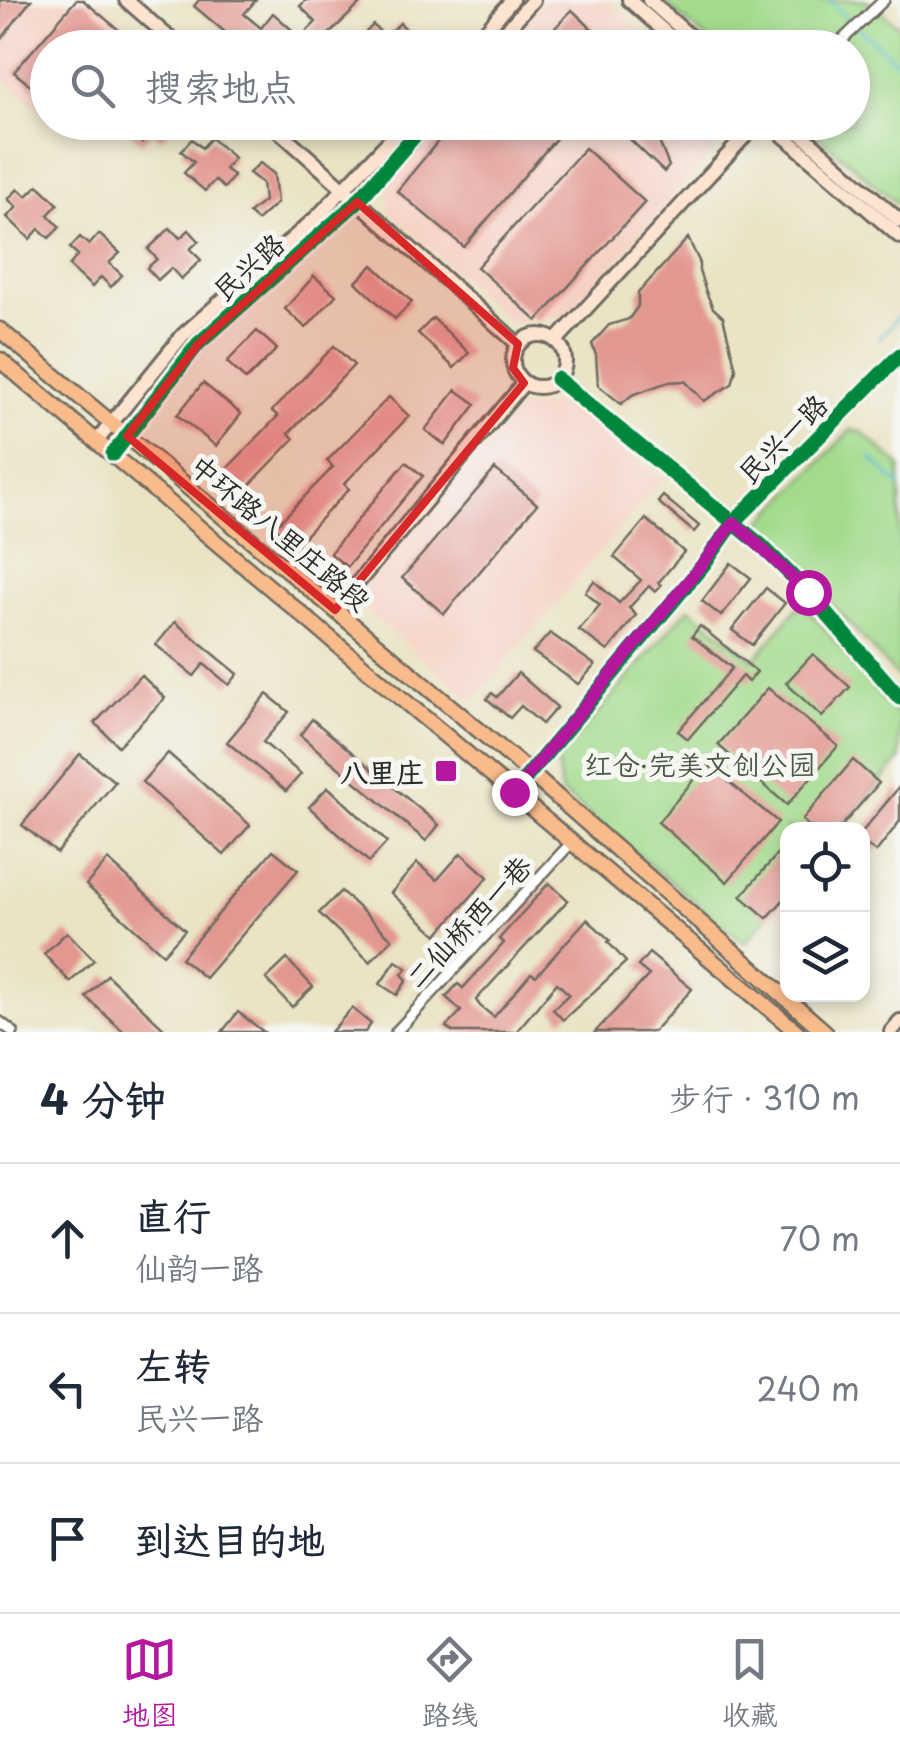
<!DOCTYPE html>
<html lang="zh">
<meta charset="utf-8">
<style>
:root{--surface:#fff;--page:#f6f6f7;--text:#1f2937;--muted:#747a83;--line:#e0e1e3;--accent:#b5179e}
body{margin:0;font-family:"Playpen Sans","LXGW WenKai TC",sans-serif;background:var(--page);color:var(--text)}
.controls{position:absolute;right:30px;bottom:30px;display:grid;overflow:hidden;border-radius:20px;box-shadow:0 5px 15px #0003}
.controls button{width:90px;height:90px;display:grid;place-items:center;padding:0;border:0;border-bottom:2px solid var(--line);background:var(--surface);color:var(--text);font:50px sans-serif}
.stop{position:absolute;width:30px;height:30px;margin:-22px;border:8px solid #b5179e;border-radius:50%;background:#fff}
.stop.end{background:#b5179e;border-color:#fff;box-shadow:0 2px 10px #0008}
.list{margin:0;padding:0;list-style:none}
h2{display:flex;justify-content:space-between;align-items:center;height:130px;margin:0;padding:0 40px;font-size:42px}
h2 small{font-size:32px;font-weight:400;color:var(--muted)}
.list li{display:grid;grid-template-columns:65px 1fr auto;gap:30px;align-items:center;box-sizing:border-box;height:150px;padding:0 40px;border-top:2px solid var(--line)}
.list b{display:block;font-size:38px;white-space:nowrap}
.list p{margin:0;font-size:32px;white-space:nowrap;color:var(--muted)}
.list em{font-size:32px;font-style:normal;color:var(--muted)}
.icon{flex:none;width:55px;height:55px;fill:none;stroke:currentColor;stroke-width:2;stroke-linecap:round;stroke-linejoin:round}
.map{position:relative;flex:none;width:900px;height:1032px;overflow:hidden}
.search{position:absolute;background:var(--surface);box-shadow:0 5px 15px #0003;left:30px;right:30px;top:30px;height:110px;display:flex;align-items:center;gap:25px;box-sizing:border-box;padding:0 35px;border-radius:55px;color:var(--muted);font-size:38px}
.sheet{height:580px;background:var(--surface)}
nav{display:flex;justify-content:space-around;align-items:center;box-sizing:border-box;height:140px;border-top:2px solid var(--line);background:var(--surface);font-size:28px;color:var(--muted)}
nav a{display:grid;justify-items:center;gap:5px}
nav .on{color:var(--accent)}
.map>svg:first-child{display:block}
.built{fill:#f6d1c5}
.green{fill:#a3db8d;stroke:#67835c;stroke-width:2.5}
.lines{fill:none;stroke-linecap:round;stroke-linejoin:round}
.stream{stroke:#5bbbd9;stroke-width:2.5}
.building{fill:#e39791}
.street-casing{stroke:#6e6b61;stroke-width:14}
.secondary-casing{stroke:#6e6b61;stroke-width:18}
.primary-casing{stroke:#6e6b61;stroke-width:19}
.street{stroke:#fff;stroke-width:9}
.secondary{stroke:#fde4d1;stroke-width:12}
.primary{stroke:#fabb8b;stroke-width:14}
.cycleway-casing{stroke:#f6f6f2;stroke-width:21}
.cycleway{stroke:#00873e;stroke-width:15}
.route{stroke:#b5179e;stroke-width:12}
.marked{fill:#d62828;fill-opacity:0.2;stroke:#d62828;stroke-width:8;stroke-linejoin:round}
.poi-dot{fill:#b5179e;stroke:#f6f6f2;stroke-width:4}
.labels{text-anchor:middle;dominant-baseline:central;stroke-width:10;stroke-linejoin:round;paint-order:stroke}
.street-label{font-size:28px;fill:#2b2b2b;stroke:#f6f6f2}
.park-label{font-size:28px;fill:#495744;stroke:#f6f6f2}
.poi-label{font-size:28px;font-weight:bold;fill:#2b2b2b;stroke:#f6f6f2;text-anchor:end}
</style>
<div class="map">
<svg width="900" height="1032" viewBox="0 0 900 1032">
<rect width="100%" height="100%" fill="#f6f6f2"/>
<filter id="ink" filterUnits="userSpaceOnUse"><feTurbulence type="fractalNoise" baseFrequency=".01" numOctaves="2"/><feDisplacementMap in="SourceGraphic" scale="20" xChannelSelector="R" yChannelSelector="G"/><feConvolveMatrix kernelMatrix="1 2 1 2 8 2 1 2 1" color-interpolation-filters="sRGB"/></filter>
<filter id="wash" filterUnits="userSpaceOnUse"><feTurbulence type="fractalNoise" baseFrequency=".0048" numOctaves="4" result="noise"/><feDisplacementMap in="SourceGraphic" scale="40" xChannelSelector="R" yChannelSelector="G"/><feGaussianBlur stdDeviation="2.25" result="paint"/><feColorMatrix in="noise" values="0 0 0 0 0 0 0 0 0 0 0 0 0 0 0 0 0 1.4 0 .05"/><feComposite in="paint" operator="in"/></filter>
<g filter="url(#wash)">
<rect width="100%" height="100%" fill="#eae3c4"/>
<g class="built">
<polygon points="0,0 98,0 138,35 127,47 48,48 47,118 0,74"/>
<polygon points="542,0 606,0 658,47 502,48"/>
<polygon points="439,123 738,123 567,317 509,322 390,213 388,183"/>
<polygon points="566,402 661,480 473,701 361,606 362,586 520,408"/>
</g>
<g class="green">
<polygon points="661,0 867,0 900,27 900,206 803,123 852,122 852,48 716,47"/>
<polygon points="851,430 862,432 900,466 900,680 806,575 760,532 760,524"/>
<polygon points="802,602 900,718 900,759 841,829 788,829 787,892 745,943 561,792 557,759 689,608 754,660"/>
</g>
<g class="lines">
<g class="stream">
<polyline points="828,0 853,23"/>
<polyline points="859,28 900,65"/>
<polyline points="879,339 900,314"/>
<polyline points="871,458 900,486"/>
</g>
</g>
<g id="blocks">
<g class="building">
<polygon points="0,0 31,0 0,41"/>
<polygon points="76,0 83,0 126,36 116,48 48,48 48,100 14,72"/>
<polygon points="199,0 256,0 244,14 261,28 273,13 292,30 278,48 244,48 194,6"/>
<polygon points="306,0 356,0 360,4 318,45 305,33 316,22 300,6"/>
<polygon points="572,10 612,48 536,48"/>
<polygon points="400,23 416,39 408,48 363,48 357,41 373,25 386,37"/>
<polygon points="118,122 164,122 171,128 161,139 152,132 142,143"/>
<polygon points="454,122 554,122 563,130 464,247 397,191"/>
<polygon points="612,122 651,122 669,166 664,172"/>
<polygon points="211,138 234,158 225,169 234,176 224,188 215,180 205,191 184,173 194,162 181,151 192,139 202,148"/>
<polygon points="585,148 645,202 537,321 477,267"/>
<polygon points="260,163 274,174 277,203 257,221 249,213 264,201 262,183 249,173"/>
<polygon points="38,185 58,204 48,215 60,227 49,238 39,229 30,239 7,217 17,207 8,199 18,189 27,196"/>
<polygon points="170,228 180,238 189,230 199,241 190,249 201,260 181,279 171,268 158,280 147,268 157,259 148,249"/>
<polygon points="99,234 120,253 109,263 122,275 111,287 101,277 92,287 69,266 78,255 70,248 80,237 89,245"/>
<polygon points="688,238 699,261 699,271 706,292 713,308 723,317 736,369 732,384 704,401 685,381 668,382 632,395 621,404 598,385 596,355 592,344 609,325 629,319 638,306 638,293"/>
<polygon points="373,265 412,302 395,319 356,282"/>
<polygon points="314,276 336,295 306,328 285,309"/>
<polygon points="433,318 469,353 454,368 418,333"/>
<polygon points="257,331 277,349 246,380 227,362"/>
<polygon points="334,346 354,365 289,433 294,439 240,495 220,476 278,416 272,411"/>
<polygon points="203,383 241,414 216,446 177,415"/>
<polygon points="456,390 476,404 445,445 425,430"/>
<polygon points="389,397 409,416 344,484 349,489 295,546 275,527 333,467 327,461"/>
<polygon points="406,462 423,476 347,567 330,553"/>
<polygon points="495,469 537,504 444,614 402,578"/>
<polygon points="663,496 699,526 694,532 658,502"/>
<polygon points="646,519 684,552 658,583 661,585 655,592 649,586 629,608 636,615 608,651 579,630 600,605 585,592 594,581 619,603 641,580 614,557"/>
<polygon points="731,563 751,578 721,616 702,601"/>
<polygon points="766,588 785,603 752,645 732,630"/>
<polygon points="175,622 238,674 229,685 204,664 194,676 156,645"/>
<polygon points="700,626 757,672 748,682 742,676 688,739 678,731 732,668 692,636"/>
<polygon points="550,633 595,665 578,684 533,652"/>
<polygon points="813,654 850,687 822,717 786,683"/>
<polygon points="518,673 557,707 542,724 521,706 510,718 487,699 492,693 497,697"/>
<polygon points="141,675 165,698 118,746 95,723"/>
<polygon points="768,688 838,746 787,805 718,745"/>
<polygon points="267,694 289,712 263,742 301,774 286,791 227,742"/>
<polygon points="312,719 439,825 426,841 300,735"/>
<polygon points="168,753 250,825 224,855 142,782"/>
<polygon points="80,754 115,782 57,853 22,825"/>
<polygon points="853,760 879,783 838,830 813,830 802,820"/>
<polygon points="707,764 778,822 727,882 658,822"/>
<polygon points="900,786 900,821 876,852 862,842 862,832"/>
<polygon points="328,787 387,842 369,862 309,807"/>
<polygon points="788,842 788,895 767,918 741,896"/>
<polygon points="273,850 298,870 205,978 181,958"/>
<polygon points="461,853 488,877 437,935 391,893 417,863 437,880"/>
<polygon points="108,860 185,930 163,954 86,885"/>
<polygon points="549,883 568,900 476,1000 480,1006 494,1017 531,973 536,976 587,919 610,940 608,942 626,962 563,1020 553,1009 569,994 557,983 516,1032 453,1032 446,1027 461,1011 446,997 458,984 463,988 504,943 499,939"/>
<polygon points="341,891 392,939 370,962 319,913"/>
<polygon points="67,932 94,960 70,982 44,954"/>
<polygon points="649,953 692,989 653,1032 595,1032 649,975 638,966"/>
<polygon points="287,959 313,987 292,1007 266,979"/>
<polygon points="396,961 407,968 402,974 407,980 397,995 380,984"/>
<polygon points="107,975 168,1032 124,1032 86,997"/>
<polygon points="352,1008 371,1024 365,1032 331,1032"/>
<polygon points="238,1012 264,1032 222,1032"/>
</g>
</g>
</g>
<g filter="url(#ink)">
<use href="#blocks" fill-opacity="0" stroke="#6e6b61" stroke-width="2.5"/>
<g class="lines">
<g class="street-casing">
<g id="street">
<polyline points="834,48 884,0"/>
<polyline points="514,792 705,563 734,522 900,355"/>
<polyline points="0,1022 13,1032"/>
<polyline points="396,1032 572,842"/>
</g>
</g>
<g class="secondary-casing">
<g id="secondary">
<polyline points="126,0 181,48"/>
<polyline points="629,0 683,48"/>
<polyline points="649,0 703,48"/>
<polyline points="471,48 512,0"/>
<polyline points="491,48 533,0"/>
<polyline points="269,122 518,344"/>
<polyline points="768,122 900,237"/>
<polyline points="788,122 900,221"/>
<circle cx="539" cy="361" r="26"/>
<polyline points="556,341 758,122"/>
<polyline points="557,379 761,545 808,592 900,698"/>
<polyline points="97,441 183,335 318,216 407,122"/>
<polyline points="113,454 198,344 357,202 426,122"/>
<polyline points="335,610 524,383"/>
<polyline points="891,1032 900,1021"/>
</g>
</g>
<g class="primary-casing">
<g id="primary">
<polyline points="0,330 530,773 825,1032"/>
<polyline points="0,360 797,1032"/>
</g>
</g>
<use href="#street" class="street"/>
<use href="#secondary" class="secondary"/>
<use href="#primary" class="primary"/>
<g class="cycleway-casing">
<g id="cycleway">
<polyline points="557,379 761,545 808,592 900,698"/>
<polyline points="113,454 198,344 357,202 426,122"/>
<polyline points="514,792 705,563 734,522 900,355"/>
</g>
</g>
<use href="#cycleway" class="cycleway"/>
</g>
</g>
<g class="lines" filter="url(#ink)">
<polyline class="route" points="514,792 704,562 734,522 808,592"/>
</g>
<path class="marked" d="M357,202l161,142 -5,24 11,15 -189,227 -208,-174 71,-92z"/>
<rect class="poi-dot" x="434" y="759" width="24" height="24" rx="5"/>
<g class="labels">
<g class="street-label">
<text transform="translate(248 266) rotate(-42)">民兴路</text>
<text transform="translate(782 438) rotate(-45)">民兴一路</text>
<text transform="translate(281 532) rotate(40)">中环路八里庄路段</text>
<text transform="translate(468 921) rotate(-47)">二仙桥西一巷</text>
</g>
<g class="park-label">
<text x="700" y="763">红仓·完美文创公园</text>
</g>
<g class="poi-label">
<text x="424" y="771">八里庄</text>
</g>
</g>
</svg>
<div class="controls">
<button><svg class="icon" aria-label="locate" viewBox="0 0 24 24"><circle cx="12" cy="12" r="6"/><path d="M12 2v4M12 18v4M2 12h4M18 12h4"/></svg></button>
<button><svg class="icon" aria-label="layers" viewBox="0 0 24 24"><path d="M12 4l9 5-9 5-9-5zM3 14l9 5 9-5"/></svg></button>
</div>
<div class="stop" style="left:808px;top:592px"></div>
<div class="stop end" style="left:514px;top:792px"></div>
<div class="search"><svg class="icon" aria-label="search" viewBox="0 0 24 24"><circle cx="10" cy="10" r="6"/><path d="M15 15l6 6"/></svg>搜索地点</div>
</div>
<section class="sheet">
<h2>4 分钟<small>步行 · 310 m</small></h2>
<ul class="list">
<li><svg class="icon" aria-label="ahead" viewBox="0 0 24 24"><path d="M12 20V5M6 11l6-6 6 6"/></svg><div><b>直行</b><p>仙韵一路</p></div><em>70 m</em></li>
<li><svg class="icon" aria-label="left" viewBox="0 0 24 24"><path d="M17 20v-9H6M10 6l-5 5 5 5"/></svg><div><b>左转</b><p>民兴一路</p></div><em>240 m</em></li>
<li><svg class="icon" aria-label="arrive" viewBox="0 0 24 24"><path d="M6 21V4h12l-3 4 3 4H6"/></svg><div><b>到达目的地</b></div></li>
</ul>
</section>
<nav>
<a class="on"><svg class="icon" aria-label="map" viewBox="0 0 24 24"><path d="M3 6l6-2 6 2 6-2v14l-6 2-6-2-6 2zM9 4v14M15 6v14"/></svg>地图</a>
<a><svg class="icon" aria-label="directions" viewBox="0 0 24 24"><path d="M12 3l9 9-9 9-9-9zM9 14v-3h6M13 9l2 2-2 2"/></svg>路线</a>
<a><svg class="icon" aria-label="saved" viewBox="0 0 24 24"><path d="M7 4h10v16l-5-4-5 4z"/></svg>收藏</a>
</nav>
